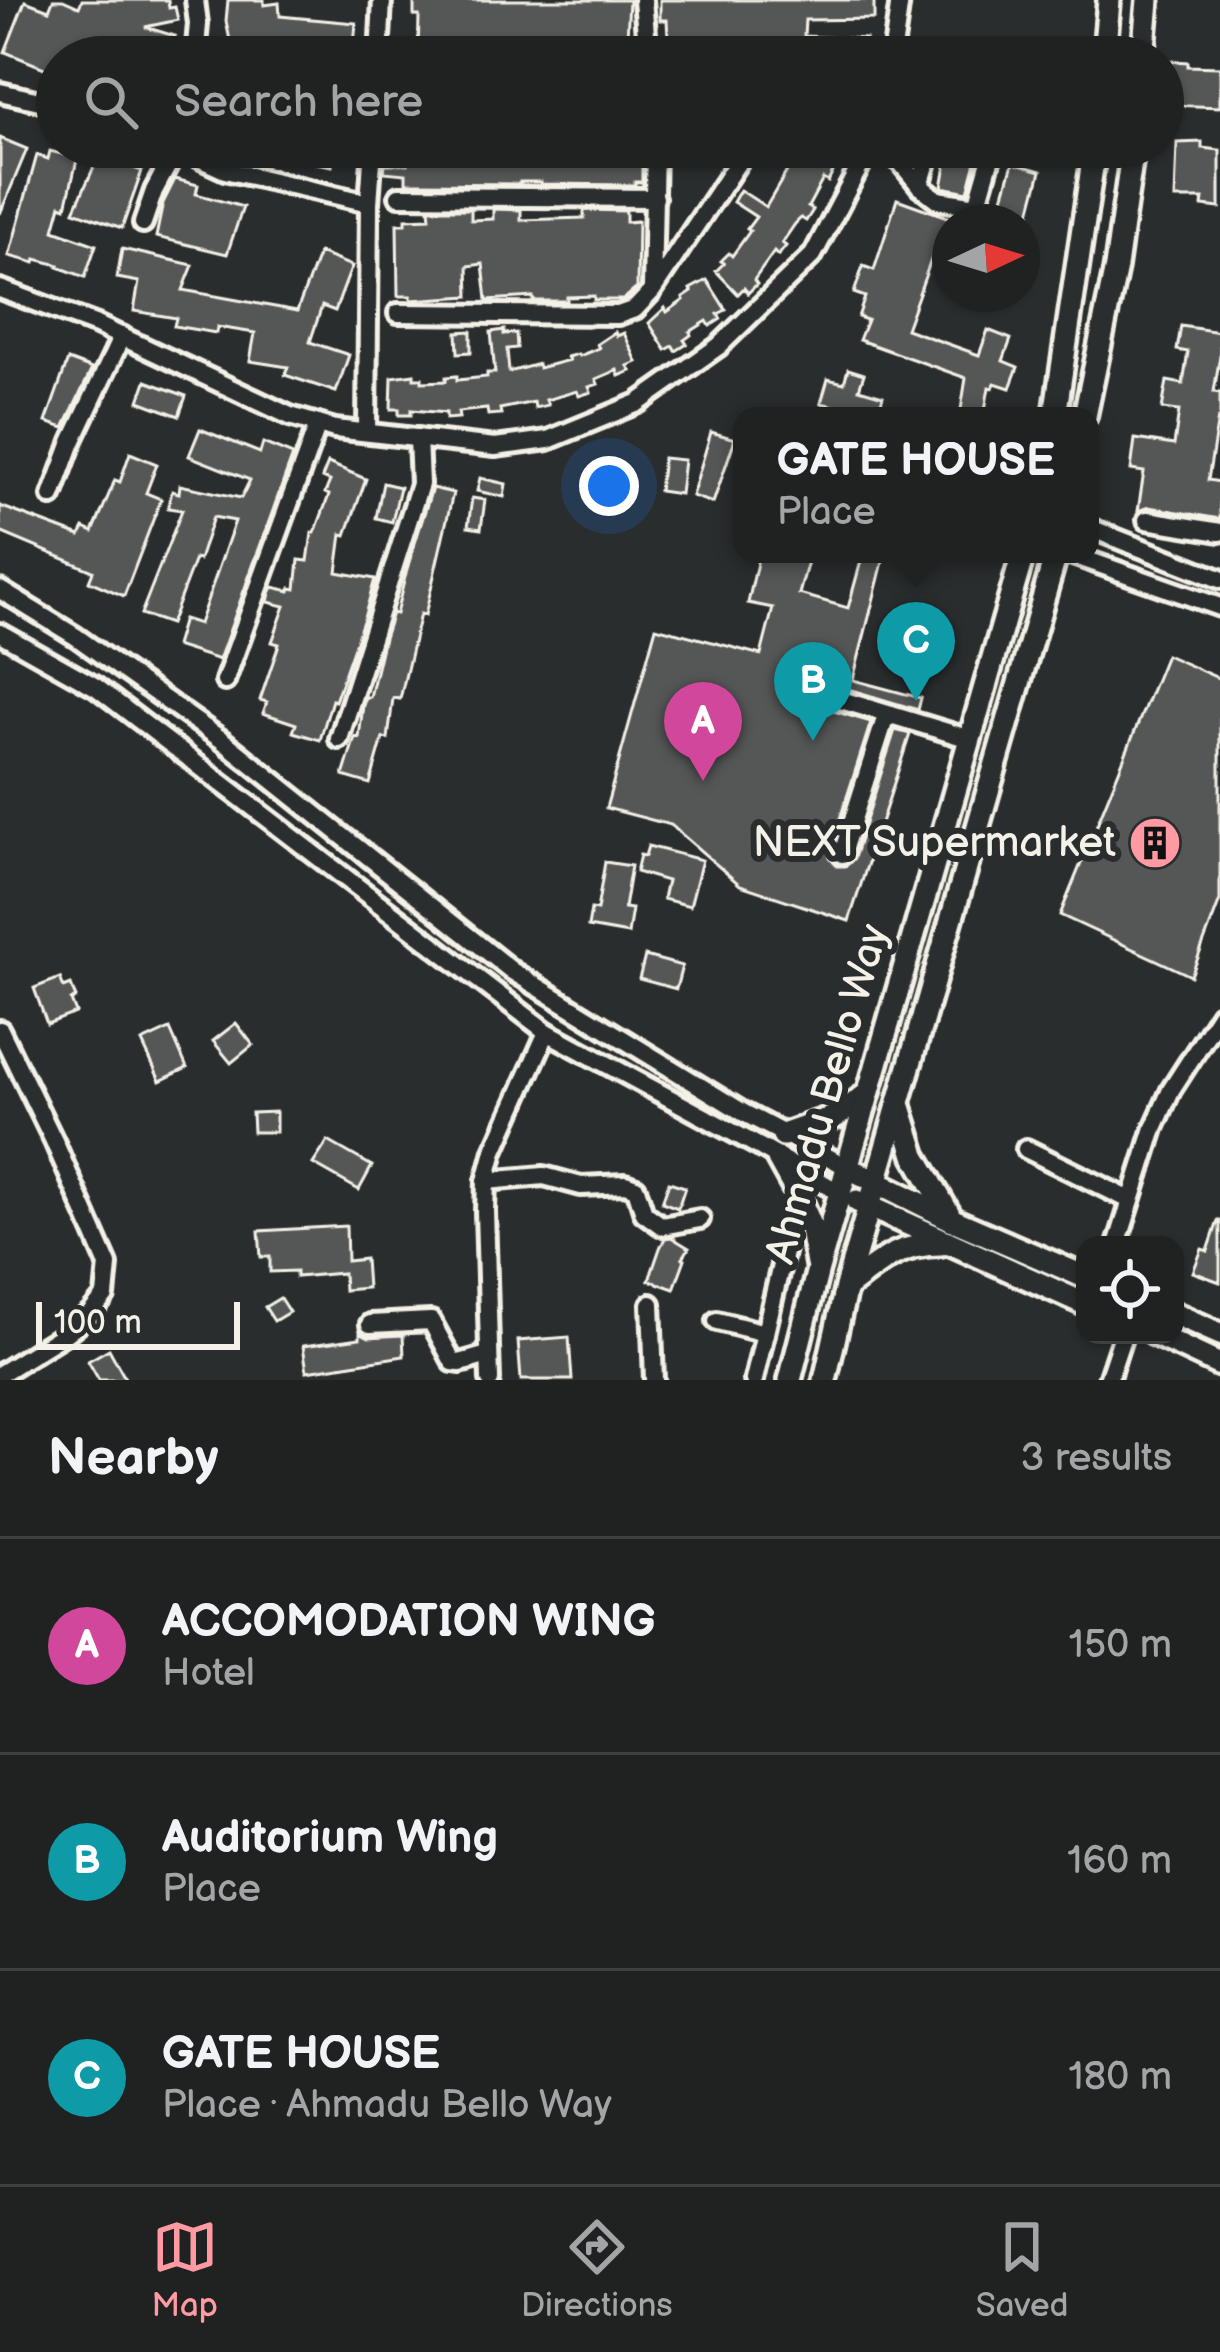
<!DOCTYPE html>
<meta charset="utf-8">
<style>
:root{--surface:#202222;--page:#282a2a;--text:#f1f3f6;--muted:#a2a4a5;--line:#3d3f40;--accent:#ff9aa2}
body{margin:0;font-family:"Balsamiq Sans",sans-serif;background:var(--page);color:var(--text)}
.controls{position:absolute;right:36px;bottom:36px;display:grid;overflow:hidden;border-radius:24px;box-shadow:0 3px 9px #0004}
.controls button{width:108px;height:108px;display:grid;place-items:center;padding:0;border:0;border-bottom:3px solid var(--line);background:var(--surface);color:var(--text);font:60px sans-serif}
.compass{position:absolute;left:932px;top:204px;width:108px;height:108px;border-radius:50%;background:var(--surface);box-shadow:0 3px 9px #0004;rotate:86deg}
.scale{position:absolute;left:36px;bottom:30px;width:204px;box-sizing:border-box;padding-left:12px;border:6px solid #f4f1e8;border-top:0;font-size:33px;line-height:42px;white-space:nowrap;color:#f4f1e8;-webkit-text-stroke:9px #2a2d2e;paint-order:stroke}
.you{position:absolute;left:609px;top:486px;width:42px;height:42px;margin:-30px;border:9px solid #fff;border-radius:50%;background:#1a73e8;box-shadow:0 0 0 18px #1a73e833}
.badge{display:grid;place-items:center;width:78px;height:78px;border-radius:50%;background:var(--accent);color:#fff;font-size:39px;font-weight:700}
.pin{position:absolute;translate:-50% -99px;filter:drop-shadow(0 3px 6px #0008)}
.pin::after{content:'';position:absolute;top:63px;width:42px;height:36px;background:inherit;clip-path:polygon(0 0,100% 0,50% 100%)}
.popup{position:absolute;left:733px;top:407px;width:366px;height:156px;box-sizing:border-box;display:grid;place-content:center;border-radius:24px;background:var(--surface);filter:drop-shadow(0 3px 9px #0005);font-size:39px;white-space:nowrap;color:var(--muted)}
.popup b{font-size:45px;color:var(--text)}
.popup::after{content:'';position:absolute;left:50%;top:100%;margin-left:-24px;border:24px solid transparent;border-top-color:var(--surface)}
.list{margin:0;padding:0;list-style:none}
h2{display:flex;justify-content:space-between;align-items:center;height:156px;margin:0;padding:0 48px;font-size:51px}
h2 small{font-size:39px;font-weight:400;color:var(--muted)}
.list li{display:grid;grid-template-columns:78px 1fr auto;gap:36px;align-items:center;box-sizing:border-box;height:216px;padding:0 48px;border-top:3px solid var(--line)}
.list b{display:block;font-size:45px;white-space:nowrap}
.list p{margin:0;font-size:39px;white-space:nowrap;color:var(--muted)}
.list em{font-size:39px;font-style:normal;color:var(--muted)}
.icon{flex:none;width:66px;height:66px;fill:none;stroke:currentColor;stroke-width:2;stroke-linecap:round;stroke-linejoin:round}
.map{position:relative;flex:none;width:1220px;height:1380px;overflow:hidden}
.search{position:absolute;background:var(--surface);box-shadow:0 3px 9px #0004;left:36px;right:36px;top:36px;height:132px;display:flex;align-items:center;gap:30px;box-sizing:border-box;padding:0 42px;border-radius:66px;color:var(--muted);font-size:45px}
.sheet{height:804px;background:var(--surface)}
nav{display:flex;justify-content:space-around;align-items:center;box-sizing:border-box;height:168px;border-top:3px solid var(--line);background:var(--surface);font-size:33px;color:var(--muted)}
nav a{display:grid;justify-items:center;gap:6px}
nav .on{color:var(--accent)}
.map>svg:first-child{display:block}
.building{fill:#555756;stroke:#f4f1e8;stroke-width:3}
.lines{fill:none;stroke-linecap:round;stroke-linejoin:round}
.minor-casing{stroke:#f4f1e8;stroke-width:26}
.major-casing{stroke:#f4f1e8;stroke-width:30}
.minor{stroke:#2a2d2e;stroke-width:16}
.major{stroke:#2a2d2e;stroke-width:21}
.labels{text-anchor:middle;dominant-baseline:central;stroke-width:12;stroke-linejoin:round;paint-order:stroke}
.poi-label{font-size:42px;fill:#f4f1e8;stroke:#2a2d2e;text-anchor:end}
.street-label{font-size:42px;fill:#f4f1e8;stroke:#2a2d2e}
</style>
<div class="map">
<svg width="1220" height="1380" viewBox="0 0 1220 1380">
<rect width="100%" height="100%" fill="#2a2d2e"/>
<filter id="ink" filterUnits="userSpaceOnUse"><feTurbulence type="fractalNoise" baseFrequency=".00833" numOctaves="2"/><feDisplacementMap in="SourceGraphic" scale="24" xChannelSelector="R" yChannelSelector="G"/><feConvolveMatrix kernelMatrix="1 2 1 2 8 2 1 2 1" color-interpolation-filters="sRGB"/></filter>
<g filter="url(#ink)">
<g class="building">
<polygon points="53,0 63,0 79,7 82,0 168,0 169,8 175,7 178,20 145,27 175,36 161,57 57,57 54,72 5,52 25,1 49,10"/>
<polygon points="228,0 264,0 264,5 279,3 280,16 356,23 353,56 292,50 293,45 232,50 226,21"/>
<polygon points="414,0 629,0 626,57 418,57 419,16 414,16"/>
<polygon points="660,0 874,0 874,19 805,20 804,36 866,39 865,57 669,57 667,20 660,20"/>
<polygon points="1172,61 1188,62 1188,66 1220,67 1220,107 1171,105"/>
<polygon points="0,138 27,149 0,214"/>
<polygon points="1202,142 1202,148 1220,150 1220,208 1202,206 1203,199 1175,199 1177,143"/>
<polygon points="67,147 80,147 66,207 61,205 54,230 96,245 85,277 58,267 59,265 36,259 35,263 9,256 37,155 48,159 50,151 65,155"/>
<polygon points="103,147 131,159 128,166 142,171 122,228 74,211"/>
<polygon points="296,147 343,147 341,158 333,157 332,166 293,159"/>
<polygon points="803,147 833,160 829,168 834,170 828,182 823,179 808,207 813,210 806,221 801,218 795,224 782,243 786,246 778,256 774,252 754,280 757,284 748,293 744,288 738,294 716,271 724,263 721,261 729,253 732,256 750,231 747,229 756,217 733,202 740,190 766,207 787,171 770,161 776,151 792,160 797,151 801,153"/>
<polygon points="949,149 978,154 968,192 942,187"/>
<polygon points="520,152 521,155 583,152 583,156 642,153 642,182 635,182 635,185 541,184 541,182 520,182 520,184 418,183 406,183 406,174 384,172 385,164 407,164 407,156"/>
<polygon points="1013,163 1041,171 1030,213 1002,201"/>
<polygon points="175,179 198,185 196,194 243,207 227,254 156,237 163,203"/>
<polygon points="897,199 950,218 950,254 935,249 906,329 979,355 988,330 1011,339 1003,361 1018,367 1010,388 995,383 993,388 989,387 984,416 960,416 966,378 859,340 867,320 858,317 865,297 854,293 863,266 874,270"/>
<polygon points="429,209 471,209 471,220 493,219 493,209 521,210 521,220 584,218 584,210 626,211 626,222 638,221 637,288 623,300 594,300 594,296 567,297 567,301 533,301 533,297 487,300 483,264 468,266 469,296 411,300 411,296 398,296 397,224 406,224 406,219 430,218"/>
<polygon points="122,249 193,265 183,290 297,311 319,253 352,266 335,311 322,306 310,342 349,355 336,392 285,375 288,367 250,361 255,333 217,327 216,333 174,326 176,318 134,311 139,282 117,278"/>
<polygon points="707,280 726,310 718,314 721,319 710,326 707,321 690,332 691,335 684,340 687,344 676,351 673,346 666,350 649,323 665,308 667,312 684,300 683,298 692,292 690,289"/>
<polygon points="1181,326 1220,332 1220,355 1214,392 1220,393 1220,418 1218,418 1208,480 1220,482 1220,519 1149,507 1138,511 1144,472 1131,470 1135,439 1174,445 1179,411 1162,409 1167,381 1183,384 1188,352 1177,350"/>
<polygon points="504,330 504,334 516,333 517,348 507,349 509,372 538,364 539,368 569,360 567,357 578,354 579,356 599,348 597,344 615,332 617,336 624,333 637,362 628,366 631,371 619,376 617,370 596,379 598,384 589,387 591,392 579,396 577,391 546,400 548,405 535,408 534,402 500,409 501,414 488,415 487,409 458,412 459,418 446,419 446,413 411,410 411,415 399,415 399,409 391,409 392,377 414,374 414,378 422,378 422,382 446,381 446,377 457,376 457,380 487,377 487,373 495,373 491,332"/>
<polygon points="471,331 471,352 458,353 457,332"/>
<polygon points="68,360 92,369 64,428 46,422"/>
<polygon points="848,369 864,374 859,389 883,396 877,416 821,403 828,379 844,383"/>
<polygon points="146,381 186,396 179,416 139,401"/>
<polygon points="200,429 260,453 263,443 293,455 219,660 175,646 183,619 199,624 235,521 213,517 199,560 195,559 170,624 141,614 182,510 168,508 172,491 179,493 180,485 241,498 250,480 189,456"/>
<polygon points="711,432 735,439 713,503 692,496"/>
<polygon points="130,453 157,464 146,493 161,499 124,596 89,581 93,571 0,532 0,506 80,536 84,528 93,532 115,480 120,482"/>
<polygon points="663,458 684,460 680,494 659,491"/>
<polygon points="328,463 366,479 346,535 342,534 337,572 375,579 364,618 335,701 332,700 320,740 293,732 296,724 263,713 267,702 260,700 279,644 272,642 285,606 268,602 270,593 273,587 290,591 291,588 296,589 299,560 308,561 312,533 315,533 329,495 325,493 330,481 322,478"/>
<polygon points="480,478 506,484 504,497 477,491"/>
<polygon points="383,483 400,487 392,522 376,518"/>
<polygon points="432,488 453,493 425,615 420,614 400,699 393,698 388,739 383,738 370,784 343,776 355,737 359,738 363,705 366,697 370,697 384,638 392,613 396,614 407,569"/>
<polygon points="472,498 485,500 481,529 468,527"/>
<polygon points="759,554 810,554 799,594 848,608 863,554 885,554 853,680 921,698 918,710 795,673 787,673 779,680 779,689 786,697 871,722 830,850 830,858 837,866 846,866 854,858 895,730 910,734 849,921 740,885 671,825 606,808 656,627 761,655 773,608 748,603"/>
<polygon points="1166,655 1220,679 1220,900 1191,976 1060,915"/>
<polygon points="648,846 702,860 690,906 663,899 667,881 636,872 640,855 645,856"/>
<polygon points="605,862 631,866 624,908 632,909 628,934 588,927 591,909 597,910"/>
<polygon points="645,956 682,966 676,989 639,979"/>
<polygon points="60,978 64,988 71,985 76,998 71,1000 76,1013 47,1024 34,988"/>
<polygon points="236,1023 253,1045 231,1063 213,1041"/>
<polygon points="170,1029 187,1068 160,1081 142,1042"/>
<polygon points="276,1112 276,1132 253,1132 252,1113"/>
<polygon points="328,1141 372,1166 359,1190 313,1164"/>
<polygon points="669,1182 685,1187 678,1208 662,1202"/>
<polygon points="1218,1221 1220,1221 1220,1282 1193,1272 1202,1249 1208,1251"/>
<polygon points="346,1226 347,1261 365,1259 367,1288 344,1290 343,1273 296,1277 296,1271 270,1272 270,1257 261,1257 259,1231"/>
<polygon points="671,1237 689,1248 683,1258 685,1259 674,1289 649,1280 660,1248 665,1238"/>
<polygon points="280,1298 289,1312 274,1321 265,1307"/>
<polygon points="360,1332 369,1337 403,1335 404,1356 307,1371 303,1346 360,1338"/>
<polygon points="569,1337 572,1380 521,1380 518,1341"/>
<polygon points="109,1349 126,1380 99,1380 88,1361"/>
</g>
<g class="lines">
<g class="minor-casing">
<g id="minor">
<polyline points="195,0 198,24 195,57"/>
<polyline points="643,0 648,57"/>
<polyline points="379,57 382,0"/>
<polyline points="892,57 900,0"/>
<polyline points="0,92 57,105"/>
<polyline points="175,147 225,170 369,203"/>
<polyline points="888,147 920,186 938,200 977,206 1020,221"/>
<polyline points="1015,147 1034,152"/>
<polyline points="920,186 931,147"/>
<polyline points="399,196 655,198"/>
<polyline points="977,206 994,147"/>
<polyline points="143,223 154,191 177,148"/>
<polyline points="0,289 97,325 290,416 335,429 495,447 548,440 638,403 719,346 813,255 870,147"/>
<polyline points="652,290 655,147"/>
<polyline points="398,313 618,315 635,309 652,291 748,147"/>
<polyline points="367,432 369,203 373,147"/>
<polyline points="52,496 72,442 122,336"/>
<polyline points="1147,520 1220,532"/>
<polyline points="1090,528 1220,579"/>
<polyline points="1070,554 1220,607"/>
<polyline points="0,590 75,636 222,740 512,971 744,1113 847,1167"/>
<polyline points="0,633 96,687 547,1032 762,1148 840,1193"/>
<polyline points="225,681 318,424"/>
<polyline points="791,685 891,715"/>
<polyline points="339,739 420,484 418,438"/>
<polyline points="842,854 884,722 891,715 970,739"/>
<polyline points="0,1030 54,1141 108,1265 105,1296 90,1314 66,1333 0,1374"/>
<polyline points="1026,1149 1130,1200"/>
<polyline points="486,1181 544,1176 581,1186 625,1184 636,1188 644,1213 662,1226 700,1219"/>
<polyline points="1117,1245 1154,1128 1171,1090 1220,1014"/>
<polyline points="651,1304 654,1380"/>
<polyline points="717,1321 765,1333"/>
<polyline points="370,1324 431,1321 453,1362 460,1363 488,1355"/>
<polyline points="490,1380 485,1211 486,1181 494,1151 547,1032"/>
<polyline points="754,1380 785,1248"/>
<polyline points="1108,1380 1123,1335"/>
</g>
</g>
<g class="major-casing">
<g id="major">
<polyline points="1104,57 1109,0"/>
<polyline points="1143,57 1148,0"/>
<polyline points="1055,416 1095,147"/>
<polyline points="1085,416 1116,267 1133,147"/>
<polyline points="900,1107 915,1155 949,1214"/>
<polyline points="783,1135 837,1116 867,1094"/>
<polyline points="778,1159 798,1195 810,1223 817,1264"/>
<polyline points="847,1167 953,1220 1085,1277"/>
<polyline points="857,1201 1085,1304"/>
<path d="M847,1287c33,-25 51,-43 94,-43"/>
<polyline points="1175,1314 1220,1334"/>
<polyline points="1156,1335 1220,1365"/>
<polyline points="790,1380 818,1269 1023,554"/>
<polyline points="825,1380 846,1287 1056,554"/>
</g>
</g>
<use href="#minor" class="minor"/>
<use href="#major" class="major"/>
</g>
</g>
<defs>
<g id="building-disc" transform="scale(2.7)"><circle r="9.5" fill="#ff9aa2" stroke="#2a2d2e"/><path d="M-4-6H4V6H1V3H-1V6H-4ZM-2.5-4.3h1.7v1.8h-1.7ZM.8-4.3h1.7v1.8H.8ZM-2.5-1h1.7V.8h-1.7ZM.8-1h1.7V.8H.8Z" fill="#111"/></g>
</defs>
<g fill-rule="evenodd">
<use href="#building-disc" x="1155" y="843"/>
</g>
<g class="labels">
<g class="poi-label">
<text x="1116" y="843">NEXT Supermarket</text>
</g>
<g class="street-label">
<text transform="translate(828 1094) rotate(-74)">Ahmadu Bello Way</text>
</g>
</g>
</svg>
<div class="controls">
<button><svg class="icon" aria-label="locate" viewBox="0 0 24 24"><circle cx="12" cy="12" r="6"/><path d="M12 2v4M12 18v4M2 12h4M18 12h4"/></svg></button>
</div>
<svg class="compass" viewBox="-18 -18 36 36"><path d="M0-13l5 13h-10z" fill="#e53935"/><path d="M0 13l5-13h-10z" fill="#a2a4a5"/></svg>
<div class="scale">100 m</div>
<div class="you"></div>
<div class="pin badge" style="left:703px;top:781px;background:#d1479c">A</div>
<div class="pin badge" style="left:813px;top:741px;background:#0f9aa8">B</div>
<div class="pin badge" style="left:916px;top:701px;background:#0f9aa8">C</div>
<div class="popup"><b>GATE HOUSE</b>Place</div>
<div class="search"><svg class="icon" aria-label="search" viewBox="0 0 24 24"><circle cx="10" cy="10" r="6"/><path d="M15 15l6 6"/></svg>Search here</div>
</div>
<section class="sheet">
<h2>Nearby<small>3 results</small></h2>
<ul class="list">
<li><span class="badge" style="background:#d1479c">A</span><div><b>ACCOMODATION WING</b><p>Hotel</p></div><em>150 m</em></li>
<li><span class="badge" style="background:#0f9aa8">B</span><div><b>Auditorium Wing</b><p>Place</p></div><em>160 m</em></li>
<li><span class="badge" style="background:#0f9aa8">C</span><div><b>GATE HOUSE</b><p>Place · Ahmadu Bello Way</p></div><em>180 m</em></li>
</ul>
</section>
<nav>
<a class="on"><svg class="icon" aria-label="map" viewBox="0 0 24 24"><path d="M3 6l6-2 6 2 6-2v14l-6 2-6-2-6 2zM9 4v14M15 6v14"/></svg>Map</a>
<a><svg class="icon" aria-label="directions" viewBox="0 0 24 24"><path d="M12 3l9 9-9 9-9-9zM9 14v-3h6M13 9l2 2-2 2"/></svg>Directions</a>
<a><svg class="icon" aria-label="saved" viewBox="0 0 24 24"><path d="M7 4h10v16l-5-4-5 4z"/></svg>Saved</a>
</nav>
